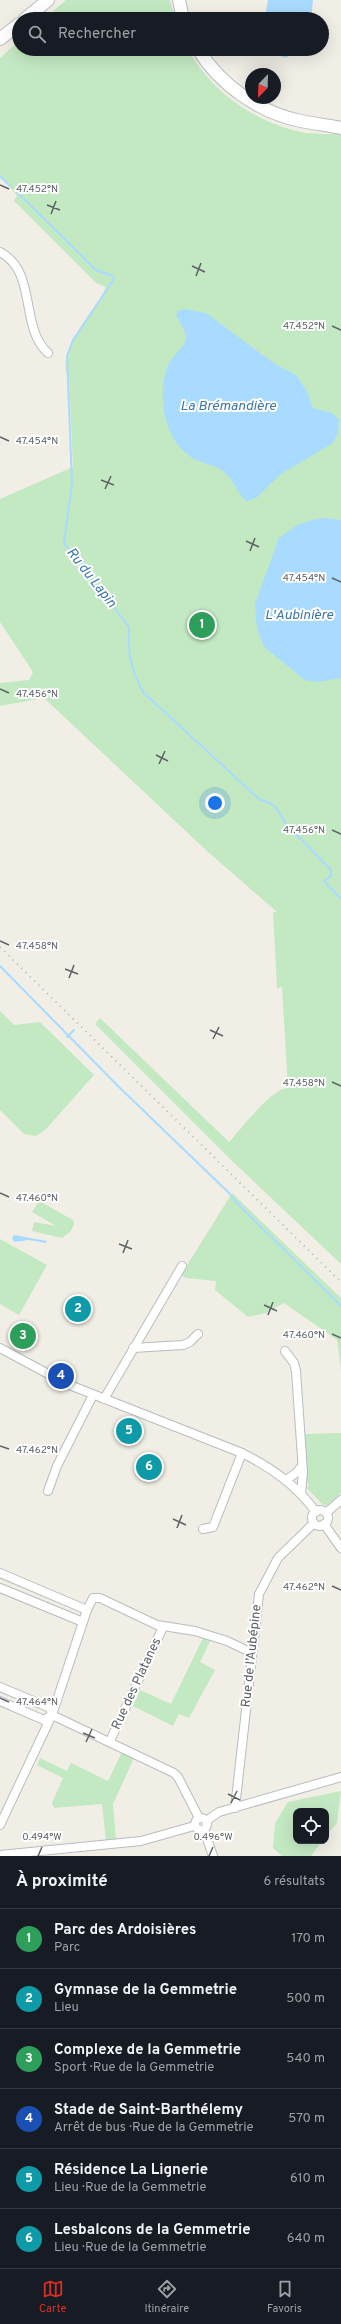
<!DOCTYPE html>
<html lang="fr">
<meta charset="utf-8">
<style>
:root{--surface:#171b24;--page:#242831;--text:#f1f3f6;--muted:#9ea1a6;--line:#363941;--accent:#d93025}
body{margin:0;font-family:Overpass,sans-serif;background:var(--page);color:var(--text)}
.controls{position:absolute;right:12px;bottom:12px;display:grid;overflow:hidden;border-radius:8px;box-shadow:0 4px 16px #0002}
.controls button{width:36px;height:36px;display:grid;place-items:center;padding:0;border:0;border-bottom:1px solid var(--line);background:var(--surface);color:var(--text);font:20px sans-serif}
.compass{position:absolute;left:245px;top:68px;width:36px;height:36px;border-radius:50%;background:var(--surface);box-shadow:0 4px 16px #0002;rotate:203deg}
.you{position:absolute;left:215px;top:803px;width:14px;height:14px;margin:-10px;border:3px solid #fff;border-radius:50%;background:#1a73e8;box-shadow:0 0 0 6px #1a73e833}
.badge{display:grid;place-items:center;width:26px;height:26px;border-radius:50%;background:var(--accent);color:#fff;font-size:13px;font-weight:700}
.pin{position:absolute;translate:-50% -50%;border:2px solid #fff;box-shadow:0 1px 4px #0006}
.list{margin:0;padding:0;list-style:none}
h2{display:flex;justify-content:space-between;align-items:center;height:52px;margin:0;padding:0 16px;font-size:17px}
h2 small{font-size:13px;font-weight:400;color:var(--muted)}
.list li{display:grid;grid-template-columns:26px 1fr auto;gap:12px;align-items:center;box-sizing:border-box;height:60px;padding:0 16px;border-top:1px solid var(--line)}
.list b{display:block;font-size:15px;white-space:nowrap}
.list p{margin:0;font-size:13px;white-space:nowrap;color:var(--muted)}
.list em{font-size:13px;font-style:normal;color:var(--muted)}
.icon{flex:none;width:22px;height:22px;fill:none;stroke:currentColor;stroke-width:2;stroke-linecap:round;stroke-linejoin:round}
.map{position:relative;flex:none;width:341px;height:1856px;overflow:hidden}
.search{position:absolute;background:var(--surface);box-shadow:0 4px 16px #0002;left:12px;right:12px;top:12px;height:44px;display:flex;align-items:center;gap:10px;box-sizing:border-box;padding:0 14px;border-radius:22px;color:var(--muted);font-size:15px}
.sheet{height:412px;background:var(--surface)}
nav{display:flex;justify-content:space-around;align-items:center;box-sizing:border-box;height:56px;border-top:1px solid var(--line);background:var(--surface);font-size:11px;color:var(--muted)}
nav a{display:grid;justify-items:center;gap:2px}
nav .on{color:var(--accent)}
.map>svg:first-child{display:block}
.green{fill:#c3e9c2}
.water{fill:#a8dbff}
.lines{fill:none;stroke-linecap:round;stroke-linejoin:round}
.stream{stroke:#a8dbff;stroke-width:2}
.street-casing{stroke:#b9bcc0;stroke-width:10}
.secondary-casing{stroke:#babdc3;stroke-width:14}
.street{stroke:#fff;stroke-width:8}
.secondary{stroke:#fff;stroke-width:12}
.rail{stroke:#b5b6b7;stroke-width:2;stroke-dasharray:1 5;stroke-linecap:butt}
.ticks{fill:none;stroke:#5e6267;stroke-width:1.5}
.labels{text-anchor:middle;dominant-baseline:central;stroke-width:4;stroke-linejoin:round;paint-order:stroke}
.street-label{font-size:13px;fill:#5e6267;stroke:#fff}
.water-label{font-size:14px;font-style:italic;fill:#3c75ae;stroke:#fff}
.ticks-label{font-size:10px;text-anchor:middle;fill:#5e6267;stroke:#fff;stroke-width:4;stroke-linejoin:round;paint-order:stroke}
</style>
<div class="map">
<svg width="341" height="1856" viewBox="0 0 341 1856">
<rect width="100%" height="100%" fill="#f1eee6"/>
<g class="green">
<polygon points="66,0 170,0 175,19 44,19"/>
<path d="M19,41v8h169c23,43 70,76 119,84 11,1 23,1 34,1v1130l-112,-106 -134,-134 5,-6 129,124c12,-13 43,-54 59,-54l-6,-101 -5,1 -4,-76h4l-69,-60 -164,-154 -44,8v-23l29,-3 4,-8 -33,-50v-123l73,-32 -4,-88c-15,-23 22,-65 34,-85l3,-7 -10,-4 -82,-82 3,-6 -17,-18v-119z"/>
<polygon points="0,1011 14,1025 40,1022 94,1075 46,1129 36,1136 24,1134 0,1110"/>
<polygon points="232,1193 341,1298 341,1370 337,1340 284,1303 266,1313 248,1317 215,1290 216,1281 186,1278 181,1275"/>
<polygon points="39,1201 73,1220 74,1224 71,1231 62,1238 32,1231 34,1222 56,1226 32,1212"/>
<polygon points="0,1239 47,1265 19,1315 0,1304"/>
<polygon points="341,1433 341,1493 328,1505 323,1505 307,1488 309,1485 307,1481 305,1434"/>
<polygon points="203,1638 210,1641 200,1662 215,1670 189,1718 179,1714 173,1726 133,1706 140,1690 171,1704"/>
<polygon points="122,1752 134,1758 113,1804 116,1840 106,1841 102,1804 54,1808 52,1803 63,1778 37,1765 40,1758 67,1771 71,1763 108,1781"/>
<polygon points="341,1791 337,1823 326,1836 326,1811 296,1811 296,1841 322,1841 311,1856 282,1856 273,1848 275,1823 288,1802"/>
</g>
<g class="water">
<polygon points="268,0 313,0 311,19 262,19 266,12"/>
<polygon points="271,49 298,49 286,58 275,54"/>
<path d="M184,309l22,4 69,51 21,11 12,18 5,15 19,5 7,7 -1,12 -5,11 -52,31 -25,24 -10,3c-9,-8 -12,-21 -22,-29 -9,-8 -23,-8 -33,-15 -28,-18 -34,-63 -23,-92 4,-9 14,-15 18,-25l-1,-8 -9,-17 2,-4z"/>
<polygon points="324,518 341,520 341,678 318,682 305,680 264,647 257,629 255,604 279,538 297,525 312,520"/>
<polygon points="14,1235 47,1241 46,1243 29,1240 15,1242 12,1239"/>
</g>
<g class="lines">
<g class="stream">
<polyline points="0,176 10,186"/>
<path d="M16,191l80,79 17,6 1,3 -41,61 -6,16 5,128 -8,59 65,84c-1,29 1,39 14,65l117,108c25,4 19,26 37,35l34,35v6l-7,5 17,18"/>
<polyline points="0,966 119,1087 229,1193 236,1202 341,1306"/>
<polyline points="67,1037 74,1030"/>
</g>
<g class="street-casing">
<g id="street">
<path d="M0,252c38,20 19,75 48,101"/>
<path d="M0,1348l67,36 175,69c30,15 54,32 74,59"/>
<polyline points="133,1348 183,1345 190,1342 198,1334"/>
<polyline points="285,1351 294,1363 296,1371 303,1472 301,1494"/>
<polyline points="104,1399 182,1266"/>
<polyline points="286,1480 296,1473 302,1466"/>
<polyline points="48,1491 57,1466 93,1395"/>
<circle cx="320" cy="1518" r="8"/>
<polyline points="326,1513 341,1500"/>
<polyline points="324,1524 341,1548"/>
<polyline points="203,1529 213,1527 242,1453"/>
<polyline points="0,1573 87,1610"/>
<polyline points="0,1588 83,1622"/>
<polyline points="0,1687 50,1708 52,1715"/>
<polyline points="0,1701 44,1720 52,1715"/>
<polyline points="52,1715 174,1773 178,1777 199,1818"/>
<polyline points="110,1741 163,1627"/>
<polyline points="235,1808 259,1594 278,1558 314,1523"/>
<circle cx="201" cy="1824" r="6"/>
<polyline points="206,1821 219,1812 341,1777"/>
<polyline points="0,1825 52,1715 87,1610 93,1598 100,1598 157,1625 195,1631 227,1641 252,1653"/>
<polyline points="204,1830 213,1856"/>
<polyline points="0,1855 141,1841 194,1826"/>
</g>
</g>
<g class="secondary-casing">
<g id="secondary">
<polyline points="179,0 183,19"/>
<polyline points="25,19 48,0"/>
<polyline points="0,39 19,24"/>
<path d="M198,49c22,36 62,64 103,72 14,3 27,4 40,7"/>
</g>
</g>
<use href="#street" class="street"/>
<use href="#secondary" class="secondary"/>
<polyline class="rail" points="0,947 341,1282"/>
</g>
<path class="ticks" d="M0,185l9,4M47,205l13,5M51,214l5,-13M192,266l13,6M196,276l5,-13M332,326l9,4M0,437l9,4M101,480l13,5M105,489l6,-13M246,541l13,6M250,551l5,-13M332,578l9,4M0,689l9,4M156,755l12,6M159,764l6,-13M332,830l9,4M0,941l9,4M65,969l13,5M69,978l5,-13M210,1030l13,6M213,1039l6,-12M332,1082l9,4M0,1193l9,4M119,1244l13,5M123,1253l5,-13M264,1305l13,6M268,1315l5,-13M332,1334l9,4M0,1446l9,3M173,1519l13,6M177,1528l5,-13M332,1586l9,4M0,1698l9,4M83,1733l12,5M86,1742l6,-13M228,1794l12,6M231,1803l6,-12M38,1856l4,-9M209,1856l4,-9"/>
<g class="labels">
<g class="street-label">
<text transform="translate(252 1656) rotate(-84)">Rue de l’Aubépine</text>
<text transform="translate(137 1684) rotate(-65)">Rue des Platanes</text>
</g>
<g class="water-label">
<text x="228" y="406">La Brémandière</text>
<text transform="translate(91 578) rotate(52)">Ru du Lapin</text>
<text x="299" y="615">L'Aubinière</text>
</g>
</g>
<g class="ticks-label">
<text x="37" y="192">47.452°N</text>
<text x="304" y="329">47.452°N</text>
<text x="37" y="444">47.454°N</text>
<text x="304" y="581">47.454°N</text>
<text x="37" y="697">47.456°N</text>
<text x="304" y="833">47.456°N</text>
<text x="37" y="949">47.458°N</text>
<text x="304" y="1086">47.458°N</text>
<text x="37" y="1201">47.460°N</text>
<text x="304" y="1338">47.460°N</text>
<text x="37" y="1453">47.462°N</text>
<text x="304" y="1590">47.462°N</text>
<text x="37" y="1705">47.464°N</text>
<text x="42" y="1840">0.494°W</text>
<text x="213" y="1840">0.496°W</text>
</g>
</svg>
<div class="controls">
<button><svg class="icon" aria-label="locate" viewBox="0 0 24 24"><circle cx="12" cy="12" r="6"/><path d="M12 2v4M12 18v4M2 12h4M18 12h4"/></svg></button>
</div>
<svg class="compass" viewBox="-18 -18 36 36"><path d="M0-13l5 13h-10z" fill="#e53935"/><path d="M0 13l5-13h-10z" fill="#9ea1a6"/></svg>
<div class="you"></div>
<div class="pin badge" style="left:202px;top:625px;background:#2e9e5b">1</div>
<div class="pin badge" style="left:78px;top:1309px;background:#0f9aa8">2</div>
<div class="pin badge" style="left:23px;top:1336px;background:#2e9e5b">3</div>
<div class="pin badge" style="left:61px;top:1376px;background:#1a4fb4">4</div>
<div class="pin badge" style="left:129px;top:1431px;background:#0f9aa8">5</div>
<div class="pin badge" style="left:149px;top:1467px;background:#0f9aa8">6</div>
<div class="search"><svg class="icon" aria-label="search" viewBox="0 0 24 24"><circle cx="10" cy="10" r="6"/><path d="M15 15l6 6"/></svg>Rechercher</div>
</div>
<section class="sheet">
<h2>À proximité<small>6 résultats</small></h2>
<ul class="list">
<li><span class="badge" style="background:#2e9e5b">1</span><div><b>Parc des Ardoisières</b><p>Parc</p></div><em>170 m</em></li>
<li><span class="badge" style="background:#0f9aa8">2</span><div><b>Gymnase de la Gemmetrie</b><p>Lieu</p></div><em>500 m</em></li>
<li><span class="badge" style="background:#2e9e5b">3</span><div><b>Complexe de la Gemmetrie</b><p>Sport · Rue de la Gemmetrie</p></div><em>540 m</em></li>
<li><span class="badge" style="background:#1a4fb4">4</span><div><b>Stade de Saint-Barthélemy</b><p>Arrêt de bus · Rue de la Gemmetrie</p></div><em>570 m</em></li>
<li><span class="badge" style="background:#0f9aa8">5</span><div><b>Résidence La Lignerie</b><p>Lieu · Rue de la Gemmetrie</p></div><em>610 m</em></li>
<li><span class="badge" style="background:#0f9aa8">6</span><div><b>Lesbalcons de la Gemmetrie</b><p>Lieu · Rue de la Gemmetrie</p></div><em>640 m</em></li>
</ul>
</section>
<nav>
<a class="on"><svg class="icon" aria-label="map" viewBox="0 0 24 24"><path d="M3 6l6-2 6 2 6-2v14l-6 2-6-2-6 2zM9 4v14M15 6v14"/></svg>Carte</a>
<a><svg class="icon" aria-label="directions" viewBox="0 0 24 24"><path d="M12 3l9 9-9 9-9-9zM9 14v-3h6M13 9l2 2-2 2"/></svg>Itinéraire</a>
<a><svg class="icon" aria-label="saved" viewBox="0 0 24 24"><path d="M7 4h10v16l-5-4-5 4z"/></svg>Favoris</a>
</nav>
